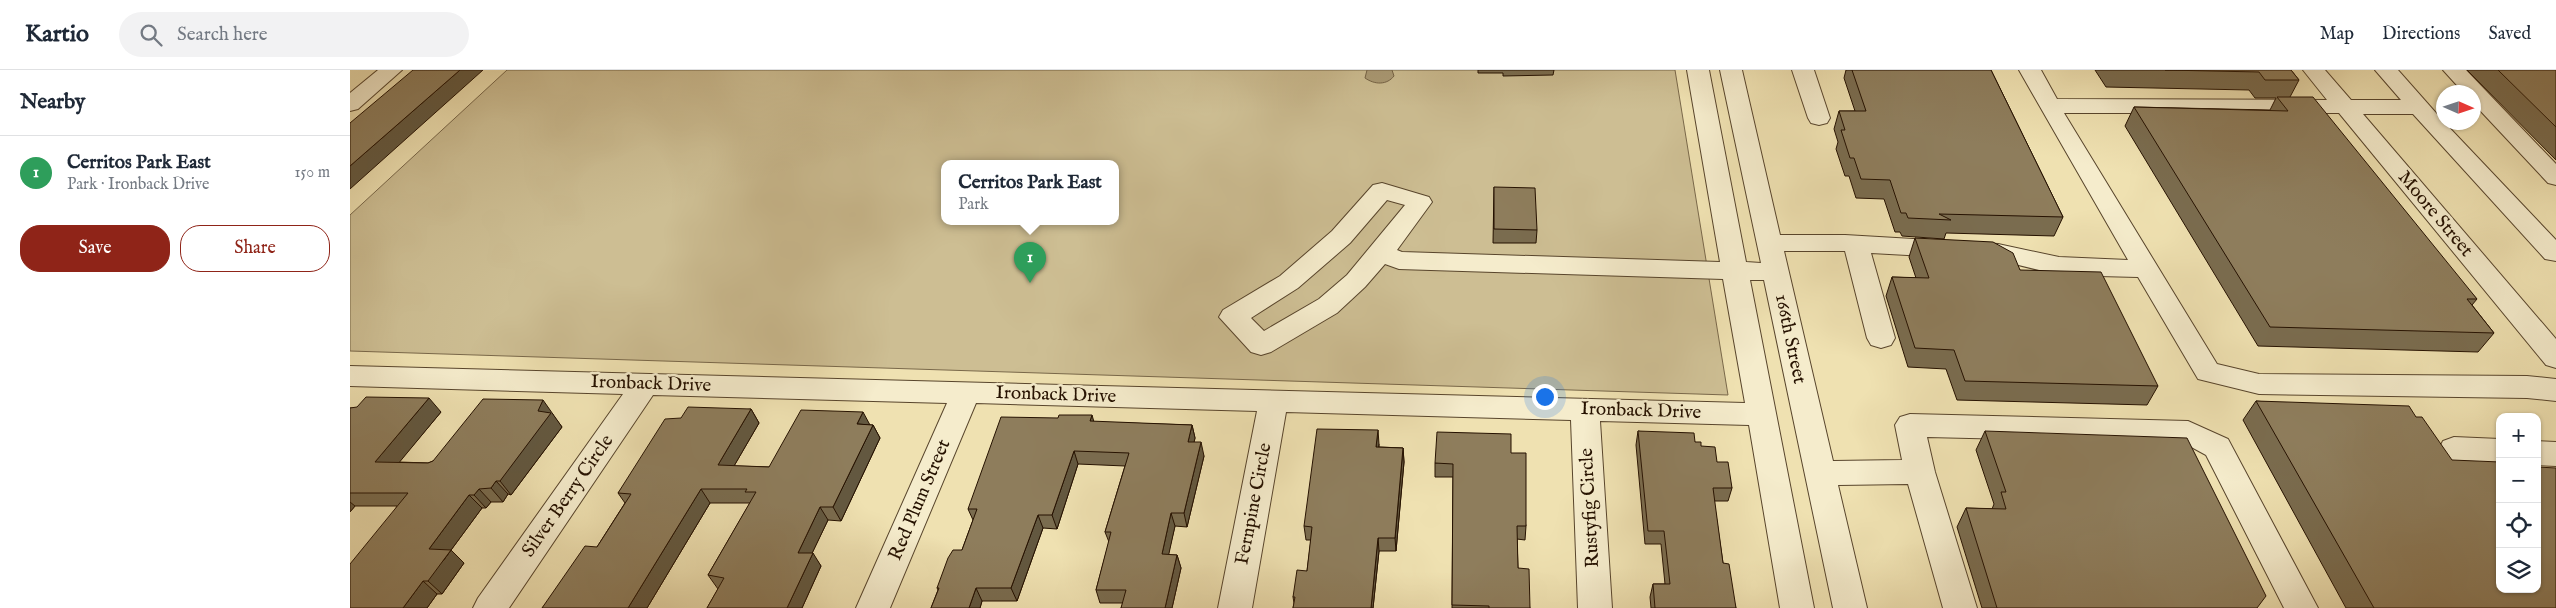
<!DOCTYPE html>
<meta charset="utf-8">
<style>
:root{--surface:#fff;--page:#f2f2f3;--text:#1f2937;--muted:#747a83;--line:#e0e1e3;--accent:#8f2418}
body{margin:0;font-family:"IM FELL English",serif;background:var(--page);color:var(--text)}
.controls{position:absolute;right:15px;bottom:15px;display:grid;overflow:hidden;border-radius:10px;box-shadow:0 1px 4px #0004}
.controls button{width:45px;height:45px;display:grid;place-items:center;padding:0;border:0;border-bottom:1px solid var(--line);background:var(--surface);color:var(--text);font:25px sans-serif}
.compass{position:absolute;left:2086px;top:15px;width:45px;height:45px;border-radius:50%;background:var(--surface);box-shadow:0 1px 4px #0004;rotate:93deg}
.you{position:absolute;left:1194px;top:326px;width:18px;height:18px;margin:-12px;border:4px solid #fff;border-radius:50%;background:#1a73e8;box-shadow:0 0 0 8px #1a73e833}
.badge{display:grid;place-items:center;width:32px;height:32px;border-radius:50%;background:var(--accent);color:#fff;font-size:16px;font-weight:700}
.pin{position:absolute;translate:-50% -41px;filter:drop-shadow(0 1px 2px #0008)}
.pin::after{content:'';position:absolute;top:26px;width:18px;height:15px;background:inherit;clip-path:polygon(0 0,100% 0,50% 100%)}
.popup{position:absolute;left:591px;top:90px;width:178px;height:65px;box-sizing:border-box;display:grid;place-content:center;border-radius:10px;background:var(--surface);filter:drop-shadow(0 1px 4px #0005);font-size:16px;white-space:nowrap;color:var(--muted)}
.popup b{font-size:19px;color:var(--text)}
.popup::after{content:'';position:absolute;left:50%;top:100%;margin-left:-10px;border:10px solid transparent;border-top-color:var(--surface)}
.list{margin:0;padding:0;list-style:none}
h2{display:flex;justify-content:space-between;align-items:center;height:65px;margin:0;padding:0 20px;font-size:21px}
h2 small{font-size:16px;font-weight:400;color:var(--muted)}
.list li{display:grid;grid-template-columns:32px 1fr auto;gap:15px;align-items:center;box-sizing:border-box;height:75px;padding:0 20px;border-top:1px solid var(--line)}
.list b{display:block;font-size:19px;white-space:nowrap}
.list p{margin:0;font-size:16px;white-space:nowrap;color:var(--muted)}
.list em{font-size:16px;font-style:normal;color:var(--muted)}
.actions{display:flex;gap:10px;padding:15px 20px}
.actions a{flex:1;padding:11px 0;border:1px solid var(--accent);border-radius:20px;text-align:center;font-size:18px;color:var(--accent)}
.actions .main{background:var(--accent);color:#fff}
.icon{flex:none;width:28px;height:28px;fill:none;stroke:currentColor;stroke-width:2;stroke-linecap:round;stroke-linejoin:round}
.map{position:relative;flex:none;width:2206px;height:538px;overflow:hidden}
header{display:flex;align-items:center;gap:30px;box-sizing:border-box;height:70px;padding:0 25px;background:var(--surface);border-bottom:1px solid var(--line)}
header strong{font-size:24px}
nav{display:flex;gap:28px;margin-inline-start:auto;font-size:18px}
.search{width:350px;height:45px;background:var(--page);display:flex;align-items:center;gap:12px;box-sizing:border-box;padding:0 18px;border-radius:28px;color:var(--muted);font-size:19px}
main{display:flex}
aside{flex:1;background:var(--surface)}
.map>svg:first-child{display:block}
.green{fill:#cdbe93;stroke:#79684a;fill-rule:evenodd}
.water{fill:#aa9a75;stroke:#756346}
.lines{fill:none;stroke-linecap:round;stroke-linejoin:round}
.minor-casing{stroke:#58452c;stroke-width:2}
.minor{fill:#f5eccc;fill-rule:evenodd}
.wall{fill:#7a6c4f;stroke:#251100}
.shaded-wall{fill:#635840;stroke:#251100}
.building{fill:#8e7d5c;stroke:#251100}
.labels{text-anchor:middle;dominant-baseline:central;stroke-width:5;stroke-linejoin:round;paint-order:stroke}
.street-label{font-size:19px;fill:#251100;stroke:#f5eccc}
</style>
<header>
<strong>Kartio</strong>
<div class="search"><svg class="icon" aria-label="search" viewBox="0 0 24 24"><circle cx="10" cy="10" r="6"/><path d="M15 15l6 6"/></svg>Search here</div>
<nav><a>Map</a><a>Directions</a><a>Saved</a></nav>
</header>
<main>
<aside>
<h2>Nearby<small></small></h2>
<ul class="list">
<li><span class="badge" style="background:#2e9e5b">1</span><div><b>Cerritos Park East</b><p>Park · Ironback Drive</p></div><em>150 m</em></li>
</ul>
<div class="actions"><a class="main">Save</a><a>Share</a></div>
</aside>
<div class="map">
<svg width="2206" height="538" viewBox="0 0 2206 538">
<rect width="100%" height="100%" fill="#efe1b1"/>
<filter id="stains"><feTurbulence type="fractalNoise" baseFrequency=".004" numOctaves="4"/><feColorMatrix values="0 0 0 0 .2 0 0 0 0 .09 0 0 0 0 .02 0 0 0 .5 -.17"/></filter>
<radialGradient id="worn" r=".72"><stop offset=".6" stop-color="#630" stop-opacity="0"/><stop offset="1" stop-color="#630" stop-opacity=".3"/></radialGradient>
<path class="green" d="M157,0h1168l53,325 -1378,-44v-136zM595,94h170v58h-170z"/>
<path class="water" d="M1017,0h25l2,6c-7,9 -19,9 -29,2z"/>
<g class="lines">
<g class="minor-casing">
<g id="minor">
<polygon points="28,0 52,0 8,39 0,41 0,23"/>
<path d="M1337,0h22l37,192 15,1 -41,-193h22l38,165h65l153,9 61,13 69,3 -109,-190h22l16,29 270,1 -24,-30h22l26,30h50l-26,-30h23l46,52 112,118v21l-11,-2 -132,-145h-50l193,225v29l-10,-3 -207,-252h-275l153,251 42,10 268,2 29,3v22l-29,-3 -268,-4 -61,-15 -60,-102 -79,-2 -61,-15 -127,-7 24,85 -4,7 -10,3 -10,-3 -4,-7 -22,-87h-61l49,210 69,-1 -7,-35 5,-8 10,-3 278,7 40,18 90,169h-34l-78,-153 -22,-12 -257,-6 8,35 42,136h-34l-35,-124 -70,1 29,123h-34l-69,-328h-14l64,328h-34l-31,-183 -149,-4 12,187h-34l-7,-188 -285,-8 -34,196h-34l39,-197 -281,-8 -86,205h-34l91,-205 -294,-8 -144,213h-36l5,-10 145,-204 -273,-8v-20l1395,37 -22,-124 -324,-10 -14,-5 -20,23 -28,26 -66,39 -10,3 -10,-3 -32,-35 4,-7 57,-34 52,-45 41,-46 9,-2 47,14 3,5 -35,48 5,2 318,10zM1037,130l18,5 -58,70 -28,24 -55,32 -13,-13 47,-30 52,-45z"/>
<polygon points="1442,0 1464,0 1480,48 1477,53 1469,55 1461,53 1458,48"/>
<polygon points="2093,0 2116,0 2206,94 2206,115 2198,113 2124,34 2124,22 2113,22"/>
<polygon points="2104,367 2150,369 2150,393 2104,391 2093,387 2089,379 2093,371"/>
<polygon points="2187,371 2206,372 2206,396 2187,395"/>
</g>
</g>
<use href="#minor" class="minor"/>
</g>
<g class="wall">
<polygon points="1128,0 1204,0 1203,5 1153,6 1153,3 1128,3"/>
<polygon points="1496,0 1641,0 1713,147 1704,166 1596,163 1594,169 1552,166 1550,162 1545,162 1534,129 1506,128 1499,106 1495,106 1486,79 1488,72 1484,59 1489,41 1505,41 1494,8"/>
<polygon points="1745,0 1941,0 1949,10 1940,27 2127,229 2122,235 2144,263 2128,282 1908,276 1775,56 1784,37 1920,40 1926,28 1905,28 1899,20 1756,17"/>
<polygon points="2117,0 2206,0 2206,90"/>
<polygon points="1144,117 1187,160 1186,173 1143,173"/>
<polygon points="1565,168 1670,200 1808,316 1797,335 1607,330 1596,299 1558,297 1536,226 1542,207 1566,208 1559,187"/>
<polygon points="1906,331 2066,347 2206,538 1996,538 1893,350"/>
<polygon points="0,338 91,342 49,392 78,393 203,344 203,345 212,357 161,425 158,424 153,432 141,432 136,438 132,438 101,480 114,493 92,524 87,524 77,538 0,538 47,436 5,436 0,442"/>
<polygon points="401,339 409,353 384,396 419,397 520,355 523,355 530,368 491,451 478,450 462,483 471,496 452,538 357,538 368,519 358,505 400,433 360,433 297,538 192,538 247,477 275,433 268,423 331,348"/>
<polygon points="744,352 842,355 845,368 844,372 854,386 837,457 825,456 818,485 827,485 831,498 822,538 771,538 773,533 750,533 746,520 759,472 755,462 775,396 728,394 707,459 693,458 667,531 632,531 630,538 581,538 588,520 587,518 612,480 623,450 618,439"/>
<polygon points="1288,361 1345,372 1351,376 1367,392 1382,418 1378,431 1364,431 1373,493 1386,538 1301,538 1300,527 1303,514 1315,514 1311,474 1295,474 1286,375"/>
<polygon points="1635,361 1907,538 1632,538 1607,457 1616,438 1642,439 1644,434 1626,380"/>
<polygon points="1029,374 1029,377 1053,378 1054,392 1046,481 1029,481 1023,538 943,538 944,533 943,527 957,501 961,470 956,470 954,456"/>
<polygon points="1161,383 1176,456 1175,470 1167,469 1168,498 1180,538 1102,538 1103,407 1085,407 1085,393"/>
</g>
<g class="shaded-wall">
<polygon points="110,0 133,0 0,119 0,96"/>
<polygon points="79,328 91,342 38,406 25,392"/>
<polygon points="193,330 212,357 161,425 150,411"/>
<polygon points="401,339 409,353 377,408 368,395"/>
<polygon points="513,342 520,355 507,354"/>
<polygon points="742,345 746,359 740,351"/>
<polygon points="523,355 530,368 491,451 483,437"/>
<polygon points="842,355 845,368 841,385 838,372"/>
<polygon points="1028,360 1029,374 1027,391 1026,377"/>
<polygon points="851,372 854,386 837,457 834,443"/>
<polygon points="1053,378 1054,392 1046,481 1045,468"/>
<polygon points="724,381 728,394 707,459 702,445"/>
<polygon points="146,411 158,424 153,432 141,418"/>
<polygon points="129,419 141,432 136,438 124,425"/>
<polygon points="351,419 360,433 297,538 278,538"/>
<polygon points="119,425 132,438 93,491 101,480 114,493 92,524 78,511 79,479"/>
<polygon points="0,432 5,436 0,442"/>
<polygon points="470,437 478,450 456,496 448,483"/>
<polygon points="821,443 825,456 816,497 812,484"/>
<polygon points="688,445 693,458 667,531 661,518"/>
<polygon points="1028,468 1029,481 1023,538 1021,538"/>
<polygon points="463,483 471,496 452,538 437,538"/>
<polygon points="827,485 831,498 822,538 815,538"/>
<polygon points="73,511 87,524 77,538 53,538"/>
<polygon points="626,518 632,531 630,538 619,538"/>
</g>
<g class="building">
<polygon points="63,0 110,0 0,96 0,53"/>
<polygon points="1502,0 1641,0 1713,147 1589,144 1601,150 1558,148 1556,143 1551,143 1540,110 1511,109 1504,88 1500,88 1491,60 1495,60 1489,41 1516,41"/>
<polygon points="1815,0 1941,0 1949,10 1915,10 1909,2"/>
<polygon points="2148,0 2206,0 2206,57"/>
<polygon points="1927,27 1963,27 2127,229 2117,229 2144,263 1920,257 1784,37 1938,41"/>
<polygon points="1144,117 1185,118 1187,160 1144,159"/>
<polygon points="1565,168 1643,172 1663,183 1670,200 1751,202 1808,316 1615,311 1604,280 1565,278 1542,207 1579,208"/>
<polygon points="16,327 79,328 25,392 78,393 83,391 133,329 193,330 188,341 201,343 150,411 146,411 141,418 129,419 124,425 119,425 79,479 101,480 78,511 73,511 53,538 0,538 0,494 58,423 0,423 0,338 7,337"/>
<polygon points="1906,331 2059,336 2066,347 2072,347 2102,390 2150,392 2150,519 2187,519 2187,397 2206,398 2206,538 2024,538"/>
<polygon points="338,337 401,339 368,395 419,397 451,340 513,342 507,354 523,355 483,437 470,437 448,483 463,483 437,538 357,538 374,508 358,505 406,422 395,422 397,419 351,419 278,538 192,538 235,476 247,477 281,424 268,423 315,349 331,348"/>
<polygon points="709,345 742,345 740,351 842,355 838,372 851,372 834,443 821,443 812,484 827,485 815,538 771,538 776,520 746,520 761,462 755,462 779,383 724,381 702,445 688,445 661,518 626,518 619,538 581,538 589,518 587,518 598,488 603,480 612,480 627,439 618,439 651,347 708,348"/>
<polygon points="967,359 1028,360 1026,377 1053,378 1045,468 1028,468 1021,538 943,538 945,527 943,527 947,500 957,501 962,457 954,456"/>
<polygon points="1288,361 1344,363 1345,372 1351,372 1351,376 1365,377 1367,392 1378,392 1382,418 1363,418 1373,493 1379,494 1386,538 1305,538 1303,514 1320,514 1314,461 1298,461"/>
<polygon points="1635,361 1837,368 1916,526 1907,538 1647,538 1616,438 1656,439 1651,422 1656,422"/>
<polygon points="1087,362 1161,364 1161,383 1176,383 1176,456 1167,456 1168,498 1179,499 1180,538 1139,538 1139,536 1102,535 1103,394 1085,393"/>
</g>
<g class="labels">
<g class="street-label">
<text transform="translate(2085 144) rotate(50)">Moore Street</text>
<text transform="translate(1440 269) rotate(78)">166th Street</text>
<text transform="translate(301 314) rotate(2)">Ironback Drive</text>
<text transform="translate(706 325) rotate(2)">Ironback Drive</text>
<text transform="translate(1291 341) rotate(2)">Ironback Drive</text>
<text transform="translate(218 426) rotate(-55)">Silver Berry Circle</text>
<text transform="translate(570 430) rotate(-67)">Red Plum Street</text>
<text transform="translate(904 434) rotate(-79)">Fernpine Circle</text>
<text transform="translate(1240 438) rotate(-93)">Rustyfig Circle</text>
</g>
</g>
<rect width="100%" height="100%" filter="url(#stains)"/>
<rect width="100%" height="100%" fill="url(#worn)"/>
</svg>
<div class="controls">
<button>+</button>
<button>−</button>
<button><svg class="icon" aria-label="locate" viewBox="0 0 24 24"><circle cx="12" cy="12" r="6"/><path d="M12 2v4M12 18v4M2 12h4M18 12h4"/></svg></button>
<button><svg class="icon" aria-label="layers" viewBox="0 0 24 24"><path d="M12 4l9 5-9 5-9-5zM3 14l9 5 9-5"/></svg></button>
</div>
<svg class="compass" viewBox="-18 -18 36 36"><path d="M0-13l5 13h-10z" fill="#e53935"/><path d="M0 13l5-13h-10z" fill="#747a83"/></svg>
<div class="you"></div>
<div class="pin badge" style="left:680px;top:213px;background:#2e9e5b">1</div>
<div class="popup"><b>Cerritos Park East</b>Park</div>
</div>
</main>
